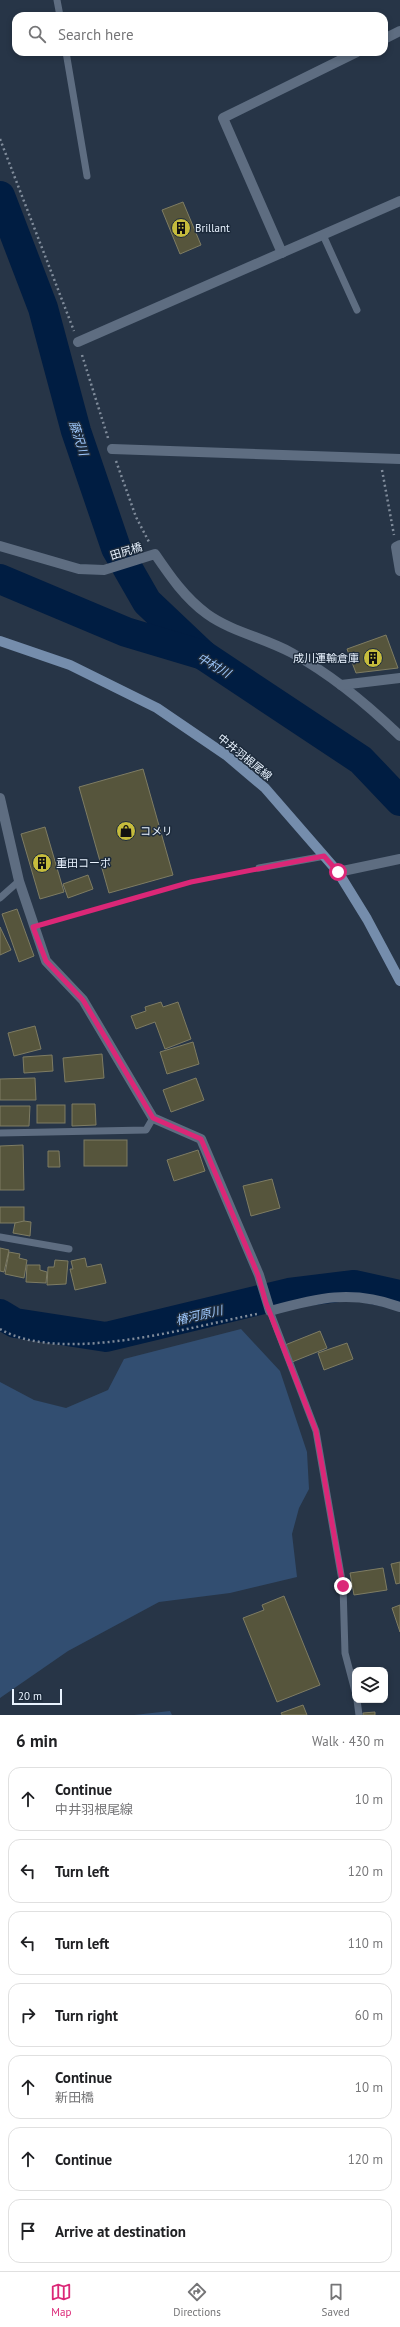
<!DOCTYPE html>
<meta charset="utf-8">
<style>
:root{--surface:#fff;--page:#f2f2f2;--text:#202124;--muted:#757577;--line:#e0e0e0;--accent:#db2777}
body{margin:0;font-family:"PT Sans","Noto Sans JP",sans-serif;background:var(--page);color:var(--text)}
.controls{position:absolute;right:12px;bottom:12px;display:grid;overflow:hidden;border-radius:8px;box-shadow:0 2px 6px #0003}
.controls button{width:36px;height:36px;display:grid;place-items:center;padding:0;border:0;border-bottom:1px solid var(--line);background:var(--surface);color:var(--text);font:20px sans-serif}
.scale{position:absolute;left:12px;bottom:10px;width:50px;box-sizing:border-box;padding-left:4px;border:2px solid #e9f3ff;border-top:0;font-size:11px;line-height:14px;white-space:nowrap;color:#e9f3ff;-webkit-text-stroke:3px #1d2b3c;paint-order:stroke}
.stop{position:absolute;width:12px;height:12px;margin:-9px;border:3px solid #db2777;border-radius:50%;background:#fff}
.stop.end{background:#db2777;border-color:#fff;box-shadow:0 1px 4px #0008}
.list{margin:0;padding:0;list-style:none}
h2{display:flex;justify-content:space-between;align-items:center;height:52px;margin:0;padding:0 16px;font-size:17px}
h2 small{font-size:13px;font-weight:400;color:var(--muted)}
.list li{display:grid;grid-template-columns:26px 1fr auto;gap:12px;align-items:center;box-sizing:border-box;height:64px;margin:0 8px 8px;padding:0 8px;border:1px solid var(--line);border-radius:12px}
.list b{display:block;font-size:15px;white-space:nowrap}
.list p{margin:0;font-size:13px;white-space:nowrap;color:var(--muted)}
.list em{font-size:13px;font-style:normal;color:var(--muted)}
.icon{flex:none;width:22px;height:22px;fill:none;stroke:currentColor;stroke-width:2;stroke-linecap:round;stroke-linejoin:round}
.map{position:relative;flex:none;width:400px;height:1715px;overflow:hidden}
.search{position:absolute;background:var(--surface);box-shadow:0 2px 6px #0003;left:12px;right:12px;top:12px;height:44px;display:flex;align-items:center;gap:10px;box-sizing:border-box;padding:0 14px;border-radius:12px;color:var(--muted);font-size:15px}
.sheet{height:556px;background:var(--surface)}
nav{display:flex;justify-content:space-around;align-items:center;box-sizing:border-box;height:56px;border-top:1px solid var(--line);background:var(--surface);font-size:11px;color:var(--muted)}
nav a{display:grid;justify-items:center;gap:2px}
nav .on{color:var(--accent)}
.map>svg:first-child{display:block}
.green{fill:#324e71}
.lines{fill:none;stroke-linecap:round;stroke-linejoin:round}
.river{stroke:#001d42;stroke-width:30}
.building{fill:#56553c;stroke:#7e7c63}
.path{stroke:#808c9b;stroke-width:2.5;stroke-dasharray:2 3;stroke-linecap:butt}
.service{stroke:#5e6d81;stroke-width:7}
.minor{stroke:#5e6d81;stroke-width:10}
.secondary{stroke:#758dac;stroke-width:10}
.route{stroke:#db2777;stroke-width:5}
.labels{text-anchor:middle;dominant-baseline:central;stroke-width:3;stroke-linejoin:round;paint-order:stroke}
.poi-label{font-size:11px;fill:#e9f3ff;stroke:#1d2b3c;text-anchor:start}
.street-label{font-size:11px;fill:#e9f3ff;stroke:#1d2b3c}
.water-label{font-size:12px;font-style:italic;fill:#9dc7fc;stroke:#1d2b3c}
</style>
<div class="map">
<svg width="400" height="1715" viewBox="0 0 400 1715">
<rect width="100%" height="100%" fill="#273547"/>
<g class="green">
<polygon points="241,1329 280,1371 307,1452 309,1489 299,1508 292,1534 297,1577 230,1593 159,1602 68,1651 0,1698 0,1382 34,1400 66,1408 108,1390 124,1359"/>
<polygon points="170,1711 172,1715 134,1715"/>
</g>
<g class="lines">
<g class="river">
<polyline points="0,196 43,308 76,431 116,548 147,602 203,655"/>
<polyline points="0,579 126,632 203,655 361,760 400,801"/>
<polyline points="0,1314 15,1323 106,1337 289,1293 354,1285 400,1295"/>
</g>
</g>
<g class="building">
<polygon points="183,202 201,245 180,254 162,210"/>
<polygon points="386,635 398,668 356,673 347,649"/>
<polygon points="143,769 173,875 109,893 79,787"/>
<polygon points="45,827 64,892 40,899 21,834"/>
<polygon points="88,875 93,889 68,898 63,884"/>
<polygon points="17,909 34,956 19,962 2,914"/>
<polygon points="0,927 11,950 0,955"/>
<polygon points="161,1002 163,1007 178,1002 191,1039 165,1049 155,1022 136,1029 131,1016 146,1011 145,1007"/>
<polygon points="35,1026 41,1049 14,1056 8,1033"/>
<polygon points="193,1042 199,1064 167,1074 160,1052"/>
<polygon points="102,1054 104,1078 65,1082 63,1058"/>
<polygon points="52,1055 53,1071 24,1073 23,1057"/>
<polygon points="35,1078 36,1100 0,1100 0,1079"/>
<polygon points="196,1078 204,1100 171,1112 163,1090"/>
<polygon points="72,1104 95,1104 96,1125 72,1126"/>
<rect x="37" y="1105" width="28" height="18"/>
<polygon points="0,1106 30,1106 29,1126 0,1126"/>
<rect x="84" y="1140" width="43" height="26"/>
<polygon points="23,1145 24,1190 0,1190 0,1146"/>
<polygon points="198,1150 205,1171 174,1181 167,1160"/>
<polygon points="48,1151 59,1151 60,1167 48,1167"/>
<polygon points="272,1179 280,1208 251,1216 243,1186"/>
<rect x="0" y="1207" width="24" height="16"/>
<polygon points="24,1221 31,1222 30,1236 13,1233 15,1223"/>
<polygon points="0,1248 9,1250 4,1272 0,1271"/>
<polygon points="9,1252 20,1254 19,1258 27,1260 24,1278 5,1274"/>
<polygon points="85,1258 87,1267 101,1264 106,1283 75,1290 70,1269 73,1269 71,1261"/>
<polygon points="55,1260 68,1261 66,1284 47,1285 48,1267 54,1267"/>
<polygon points="27,1265 40,1265 40,1270 47,1272 46,1283 26,1282"/>
<polygon points="320,1331 327,1348 292,1362 285,1345"/>
<polygon points="347,1343 353,1359 324,1370 318,1353"/>
<polygon points="400,1562 400,1583 396,1584 391,1564"/>
<polygon points="383,1568 387,1590 354,1595 350,1573"/>
<polygon points="284,1596 320,1685 277,1702 243,1618 264,1610 262,1605"/>
<polygon points="400,1605 400,1632 392,1608"/>
<polygon points="303,1705 307,1715 282,1715 281,1713"/>
<polygon points="375,1712 375,1715 363,1715 363,1713"/>
</g>
<g class="lines">
<g class="path">
<polyline points="0,139 74,331"/>
<polyline points="82,355 108,438"/>
<polyline points="116,461 136,517 149,542"/>
<polyline points="382,470 394,535"/>
<polyline points="47,923 191,882 249,870"/>
<path d="M0,1329c62,36 189,-2 257,-15"/>
</g>
<g class="service">
<polyline points="57,0 60,16"/>
<polyline points="66,52 87,176"/>
<polyline points="323,235 357,310"/>
<polyline points="259,868 325,856"/>
<polyline points="0,898 19,881"/>
<polyline points="0,1133 146,1130 153,1118"/>
<polyline points="0,1237 69,1249"/>
<polyline points="270,1311 316,1431 343,1586 345,1653 355,1691"/>
<polyline points="357,1700 359,1715"/>
</g>
<g class="minor">
<polyline points="384,39 400,31"/>
<polyline points="282,253 223,118 357,52"/>
<polyline points="78,342 400,201"/>
<polyline points="112,449 400,459"/>
<polyline points="400,545 396,547 400,571"/>
<path d="M0,546l79,23 25,1 51,-16c15,22 30,44 52,60 25,18 58,24 85,39 40,22 75,51 108,83"/>
<polyline points="341,685 400,678"/>
<path d="M0,798l19,83 27,80 37,39 70,118 48,21 58,136 11,36c47,-13 82,-22 130,-4"/>
<polyline points="338,872 400,859"/>
</g>
<polyline class="secondary" points="0,641 70,665 157,708 226,755 265,788 338,872 367,919 400,981"/>
</g>
<g class="lines">
<polyline class="route" points="338,872 324,856 191,882 33,927 46,961 83,1000 153,1118 201,1139 258,1275 266,1303 316,1431 343,1586"/>
</g>
<defs>
<g id="building-disc" transform="scale(1)"><circle r="9.5" fill="#c6bc3c" stroke="#1d2b3c"/><path d="M-4-6H4V6H1V3H-1V6H-4ZM-2.5-4.3h1.7v1.8h-1.7ZM.8-4.3h1.7v1.8H.8ZM-2.5-1h1.7V.8h-1.7ZM.8-1h1.7V.8H.8Z" fill="#111"/></g>
<g id="shop-disc" transform="scale(1)"><circle r="9.5" fill="#c6bc3c" stroke="#1d2b3c"/><path d="M-5-2.5h2.3a2.7 3.5 0 0 1 5.4 0H5L5.5 6h-11ZM-1.5-2.5h3a1.5 2.3 0 0 0-3 0Z" fill="#111"/></g>
</defs>
<g fill-rule="evenodd">
<use href="#building-disc" x="181" y="228"/>
<use href="#building-disc" x="373" y="658"/>
<use href="#shop-disc" x="126" y="831"/>
<use href="#building-disc" x="42" y="863"/>
</g>
<g class="labels">
<g class="poi-label">
<text x="195" y="228">Brillant</text>
<text x="359" y="658" text-anchor="end">成川運輸倉庫</text>
<text x="140" y="831">コメリ</text>
<text x="56" y="863">重田コーポ</text>
</g>
<g class="street-label">
<text transform="translate(126 551) rotate(-17)">田尻橋</text>
<text transform="translate(245 757) rotate(39)">中井羽根尾線</text>
</g>
<g class="water-label">
<text transform="translate(79 438) rotate(72)">藤沢川</text>
<text transform="translate(214 665) rotate(30)">中村川</text>
<text transform="translate(199 1315) rotate(-13)">椿河原川</text>
</g>
</g>
</svg>
<div class="controls">
<button><svg class="icon" aria-label="layers" viewBox="0 0 24 24"><path d="M12 4l9 5-9 5-9-5zM3 14l9 5 9-5"/></svg></button>
</div>
<div class="scale">20 m</div>
<div class="stop" style="left:338px;top:872px"></div>
<div class="stop end" style="left:343px;top:1586px"></div>
<div class="search"><svg class="icon" aria-label="search" viewBox="0 0 24 24"><circle cx="10" cy="10" r="6"/><path d="M15 15l6 6"/></svg>Search here</div>
</div>
<section class="sheet">
<h2>6 min<small>Walk · 430 m</small></h2>
<ul class="list">
<li><svg class="icon" aria-label="ahead" viewBox="0 0 24 24"><path d="M12 20V5M6 11l6-6 6 6"/></svg><div><b>Continue</b><p>中井羽根尾線</p></div><em>10 m</em></li>
<li><svg class="icon" aria-label="left" viewBox="0 0 24 24"><path d="M17 20v-9H6M10 6l-5 5 5 5"/></svg><div><b>Turn left</b></div><em>120 m</em></li>
<li><svg class="icon" aria-label="left" viewBox="0 0 24 24"><path d="M17 20v-9H6M10 6l-5 5 5 5"/></svg><div><b>Turn left</b></div><em>110 m</em></li>
<li><svg class="icon" aria-label="right" viewBox="0 0 24 24"><path d="M7 20v-9h11M14 6l5 5-5 5"/></svg><div><b>Turn right</b></div><em>60 m</em></li>
<li><svg class="icon" aria-label="ahead" viewBox="0 0 24 24"><path d="M12 20V5M6 11l6-6 6 6"/></svg><div><b>Continue</b><p>新田橋</p></div><em>10 m</em></li>
<li><svg class="icon" aria-label="ahead" viewBox="0 0 24 24"><path d="M12 20V5M6 11l6-6 6 6"/></svg><div><b>Continue</b></div><em>120 m</em></li>
<li><svg class="icon" aria-label="arrive" viewBox="0 0 24 24"><path d="M6 21V4h12l-3 4 3 4H6"/></svg><div><b>Arrive at destination</b></div></li>
</ul>
</section>
<nav>
<a class="on"><svg class="icon" aria-label="map" viewBox="0 0 24 24"><path d="M3 6l6-2 6 2 6-2v14l-6 2-6-2-6 2zM9 4v14M15 6v14"/></svg>Map</a>
<a><svg class="icon" aria-label="directions" viewBox="0 0 24 24"><path d="M12 3l9 9-9 9-9-9zM9 14v-3h6M13 9l2 2-2 2"/></svg>Directions</a>
<a><svg class="icon" aria-label="saved" viewBox="0 0 24 24"><path d="M7 4h10v16l-5-4-5 4z"/></svg>Saved</a>
</nav>
